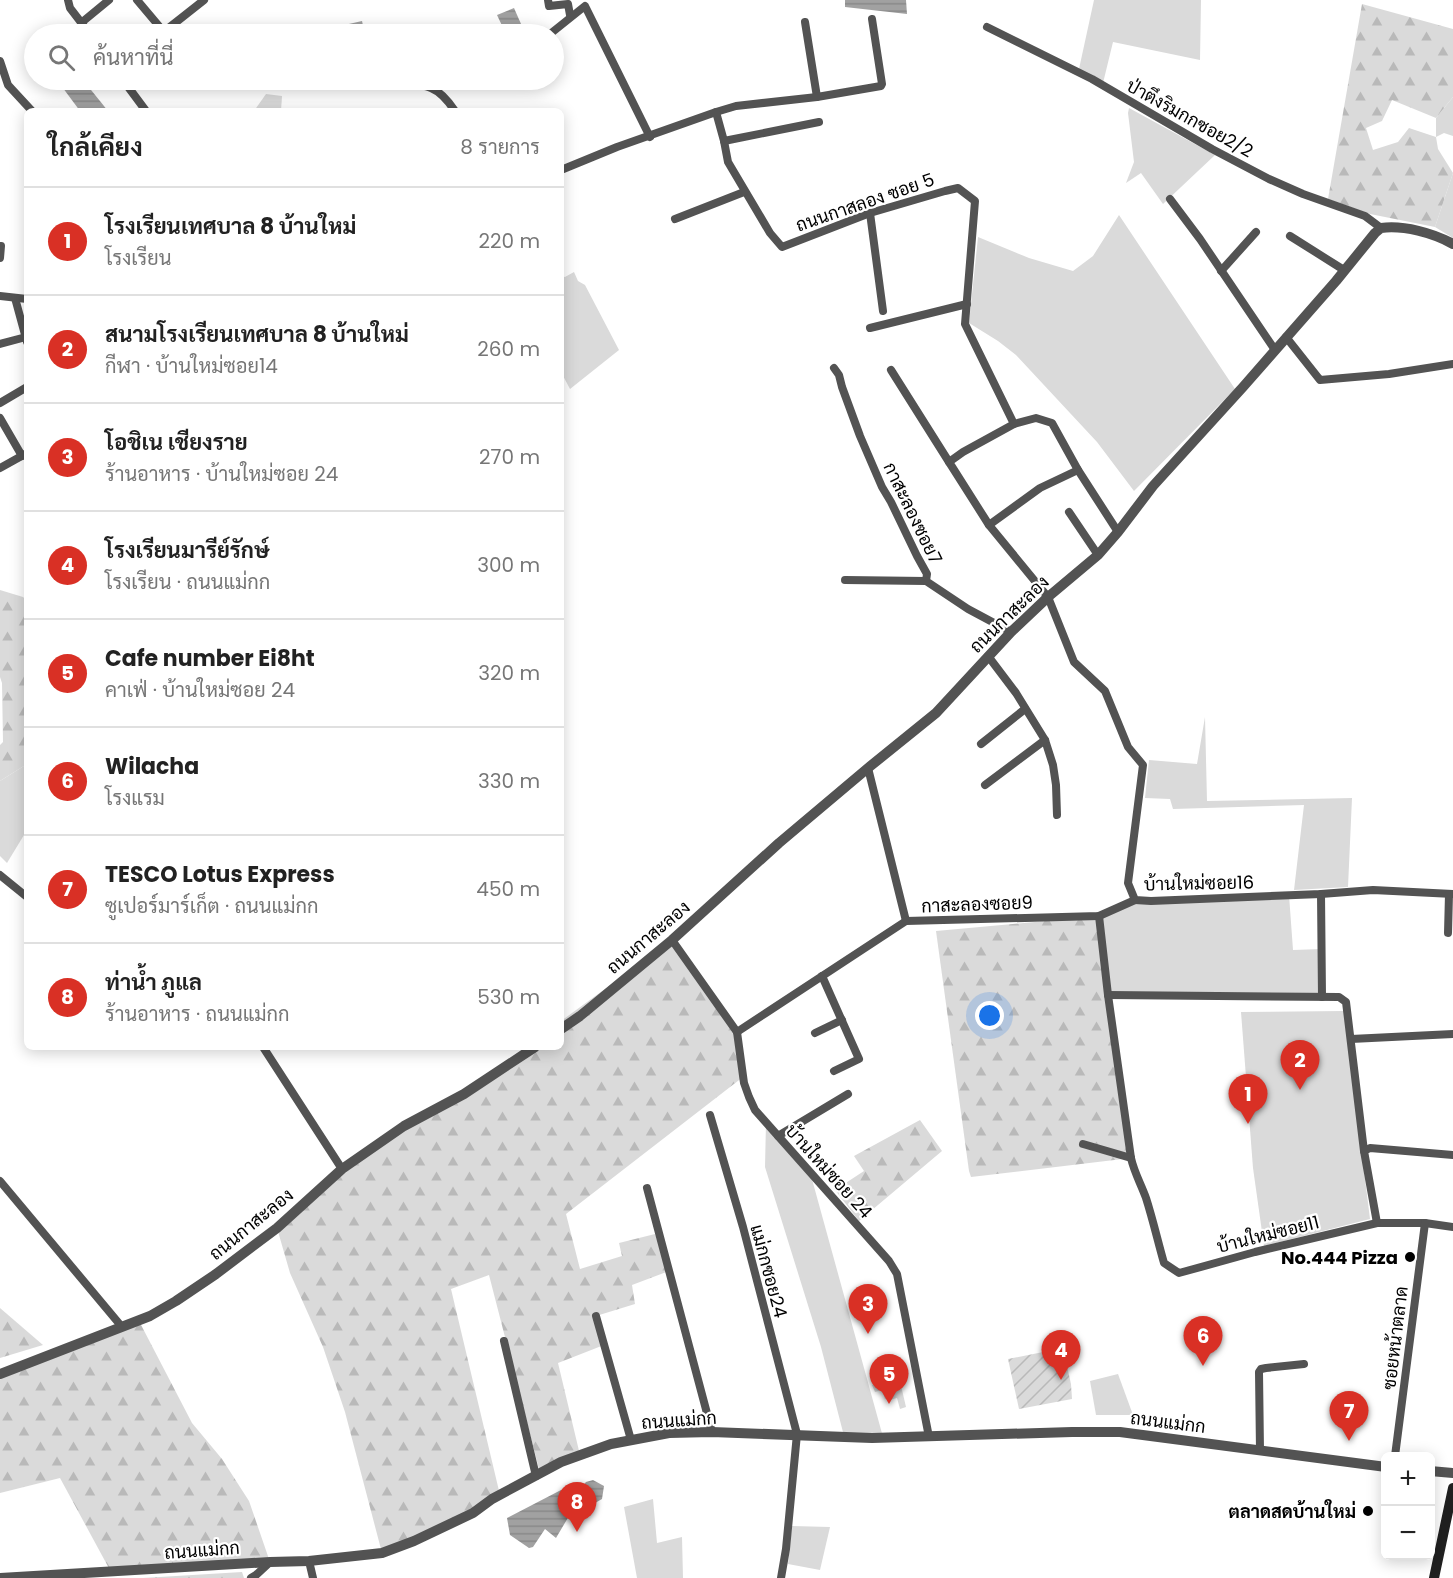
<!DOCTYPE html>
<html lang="th">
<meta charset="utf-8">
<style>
:root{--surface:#fff;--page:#f6f6f6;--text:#222;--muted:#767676;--line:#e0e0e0;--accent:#d93025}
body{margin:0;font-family:Poppins,Sarabun,sans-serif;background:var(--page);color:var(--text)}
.controls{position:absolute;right:18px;bottom:18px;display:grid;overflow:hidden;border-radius:9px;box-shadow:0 3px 15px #0003}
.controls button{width:54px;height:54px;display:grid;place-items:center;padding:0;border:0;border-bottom:2px solid var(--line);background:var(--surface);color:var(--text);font:30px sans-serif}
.you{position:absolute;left:990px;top:1016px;width:21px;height:21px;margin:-15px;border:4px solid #fff;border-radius:50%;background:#1a73e8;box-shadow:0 0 0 9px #1a73e833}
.badge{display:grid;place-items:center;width:39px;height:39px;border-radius:50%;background:var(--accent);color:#fff;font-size:20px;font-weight:700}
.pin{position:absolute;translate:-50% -50px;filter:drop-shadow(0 2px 3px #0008)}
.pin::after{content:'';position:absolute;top:32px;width:21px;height:18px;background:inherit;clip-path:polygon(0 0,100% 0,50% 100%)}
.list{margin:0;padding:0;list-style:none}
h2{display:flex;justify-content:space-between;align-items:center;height:78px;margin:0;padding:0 24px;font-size:26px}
h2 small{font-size:20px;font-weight:400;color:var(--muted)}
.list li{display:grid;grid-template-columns:39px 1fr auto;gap:18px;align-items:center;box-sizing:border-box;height:108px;padding:0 24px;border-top:2px solid var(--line)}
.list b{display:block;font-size:22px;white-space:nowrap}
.list p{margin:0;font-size:20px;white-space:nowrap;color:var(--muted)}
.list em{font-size:20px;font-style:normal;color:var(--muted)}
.icon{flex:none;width:33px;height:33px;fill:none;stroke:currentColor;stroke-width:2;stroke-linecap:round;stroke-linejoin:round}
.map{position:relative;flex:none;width:1453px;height:1578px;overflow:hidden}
.search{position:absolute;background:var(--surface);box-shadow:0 3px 15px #0003;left:24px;top:24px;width:540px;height:66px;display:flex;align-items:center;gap:15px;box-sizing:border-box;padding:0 21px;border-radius:33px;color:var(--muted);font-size:22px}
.panel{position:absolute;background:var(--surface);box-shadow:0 3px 15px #0003;left:24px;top:108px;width:540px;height:942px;border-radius:9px}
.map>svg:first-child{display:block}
.grass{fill:#dadada}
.forest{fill:url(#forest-firs)}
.garden{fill:url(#garden-furrows)}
.water{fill:url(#water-rules)}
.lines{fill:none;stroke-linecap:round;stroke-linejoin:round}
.minor{stroke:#535353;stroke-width:8}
.tertiary{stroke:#535353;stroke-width:10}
.secondary{stroke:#202020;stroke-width:10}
.poi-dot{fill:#000;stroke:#fff;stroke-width:2}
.labels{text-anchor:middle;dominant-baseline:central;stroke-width:4.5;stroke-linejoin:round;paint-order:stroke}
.street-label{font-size:18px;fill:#000;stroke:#fff}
.poi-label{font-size:18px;font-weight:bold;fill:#000;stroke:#fff;text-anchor:end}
</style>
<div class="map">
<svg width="1453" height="1578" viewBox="0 0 1453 1578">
<defs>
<pattern id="forest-firs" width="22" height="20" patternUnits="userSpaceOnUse" patternTransform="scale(1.5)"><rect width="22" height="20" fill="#dadada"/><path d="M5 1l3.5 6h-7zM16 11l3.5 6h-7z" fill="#b9b9b9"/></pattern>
<pattern id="garden-furrows" width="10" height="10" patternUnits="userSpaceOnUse" patternTransform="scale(1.5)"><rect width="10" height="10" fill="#dadada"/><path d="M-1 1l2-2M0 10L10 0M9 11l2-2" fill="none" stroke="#b9b9b9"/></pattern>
<pattern id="water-rules" width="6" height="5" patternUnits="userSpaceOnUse" patternTransform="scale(1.5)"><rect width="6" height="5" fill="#a1a1a1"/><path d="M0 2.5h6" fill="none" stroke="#898989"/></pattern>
</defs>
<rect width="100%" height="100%" fill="#fff"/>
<g class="grass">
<polygon points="1094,0 1201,0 1200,60 1113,42 1103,83 1079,69"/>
<polygon points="266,94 282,96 281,111 254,111"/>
<polygon points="1453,97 1453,136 1444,133 1436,137 1436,118"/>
<polygon points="1129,108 1215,155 1163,204 1141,173 1126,183 1134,162 1128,113"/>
<polygon points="1453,173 1453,238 1435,227"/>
<polygon points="1119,215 1235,389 1134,491 1097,442 1016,355 998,341 969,323 978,237 1029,258 1073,271 1093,256"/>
<polygon points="574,272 578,281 585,285 619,350 570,389 561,372 561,276 565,277"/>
<polygon points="1205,717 1207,801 1352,798 1348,887 1294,890 1304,805 1173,809 1170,799 1145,798 1149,760 1197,764"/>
<polygon points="27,764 27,830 7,863 0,856 0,781"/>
<polygon points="1289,895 1293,950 1322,949 1322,997 1108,995 1099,916 1135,900"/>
<polygon points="1344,1011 1370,1219 1264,1246 1253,1168 1241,1012"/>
<polygon points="766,1122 810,1172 883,1437 844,1436 821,1347 765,1167"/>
<polygon points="1118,1374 1133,1415 1096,1415 1090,1381"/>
<polygon points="899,1377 906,1407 900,1409 897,1398 889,1400 888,1398 885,1399 882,1390 875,1392 872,1385"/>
<polygon points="653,1499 657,1543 682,1537 683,1578 637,1578 624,1507"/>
<polygon points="792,1526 830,1527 820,1570 788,1564"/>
</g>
<g class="forest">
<polygon points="1362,4 1453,29 1453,97 1436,118 1392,100 1382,121 1366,128 1373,150 1398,142 1409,128 1436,137 1438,149 1453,173 1435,227 1370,214 1328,199"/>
<polygon points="0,590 23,597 27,601 27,764 0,781 0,745 3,742 2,683 0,677"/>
<polygon points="1099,916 1131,1158 971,1177 969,1171 936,931"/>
<polygon points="672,940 737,1032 743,1077 566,1214 580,1269 622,1256 619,1243 655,1234 669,1271 632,1285 635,1304 596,1316 604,1345 558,1363 580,1455 540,1473 489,1275 451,1289 500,1495 382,1553 345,1412 323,1347 290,1273 277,1228 342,1169 456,1098 526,1047 561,1047 561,1021"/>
<polygon points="920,1120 942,1151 859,1221 835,1190 864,1171 854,1156"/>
<polygon points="0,1308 43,1345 0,1358"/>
<polygon points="139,1321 192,1423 222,1459 249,1501 270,1562 111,1572 60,1478 0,1493 0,1374"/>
<polygon points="242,1572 244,1578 143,1578"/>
</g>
<polygon class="garden" points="1063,1348 1071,1384 1072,1399 1019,1409 1008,1359"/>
<g class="water">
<polygon points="845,0 906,0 907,14 845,7"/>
<polygon points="514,8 525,33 522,34 506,34 497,15"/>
<polygon points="362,21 365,34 341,34 340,26"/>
<polygon points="59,80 83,80 108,111 80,111 57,80"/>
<polygon points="593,1480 604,1486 602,1499 595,1503 580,1489 586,1482"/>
<polygon points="561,1490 568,1493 559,1509 569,1516 556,1538 545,1529 533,1547 529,1548 510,1535 507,1518"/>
</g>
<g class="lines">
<g class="minor">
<polyline points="68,0 70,8 90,34"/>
<polyline points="137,0 164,32"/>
<polyline points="548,0 549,6 568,4 570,15"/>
<polyline points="805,22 817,97"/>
<polyline points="81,23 109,0"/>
<polyline points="987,27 1092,79 1212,149 1269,179 1303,194 1365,216 1381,228"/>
<polyline points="161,34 204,0"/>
<polyline points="550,34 585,6 650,137"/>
<polyline points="0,61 8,85 32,111"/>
<polyline points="123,80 146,111"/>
<path d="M365,86c16,0 53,-4 66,2 10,4 18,14 24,23"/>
<polyline points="716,112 736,106 817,97 881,86 882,84 872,19"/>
<polyline points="724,141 819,122"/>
<polyline points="561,170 617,147 716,112 724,141 728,162 770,233 782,247 870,213 945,191 958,188 975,201 965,324 1014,424 963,452 949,462 989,525 1048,597 1074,662 1105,691 1128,747 1143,765 1128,883 1135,900 1151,901 1321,894 1373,890 1453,894"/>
<polyline points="1170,199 1200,239 1275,350"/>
<polyline points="870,213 883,311"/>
<polyline points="675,219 744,192"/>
<polyline points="1290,236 1344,270"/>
<polyline points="0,258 1,246"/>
<polyline points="1221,271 1256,232"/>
<polyline points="0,296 27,299"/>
<polyline points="15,298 27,342"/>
<polyline points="870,328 967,304"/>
<polyline points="1286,337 1320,380 1389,374 1453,364"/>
<polyline points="0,344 26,337"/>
<polyline points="834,368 839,375 842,387 860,436 882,487 891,502 917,556 927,574 926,581 968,609 1011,632"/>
<polyline points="891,370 949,462"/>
<polyline points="0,403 27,387"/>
<polyline points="0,418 22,456"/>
<polyline points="1014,424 1036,418 1052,423 1078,470 1118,532"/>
<polyline points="0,468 27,453"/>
<polyline points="1069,512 1098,555"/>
<polyline points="989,525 1040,488 1078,470"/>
<polyline points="845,580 926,581"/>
<polyline points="988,656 1016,693 1045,740 1053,765 1056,785 1057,815"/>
<polyline points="981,744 1025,709"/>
<polyline points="868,768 906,921 1099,916 1135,900"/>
<polyline points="985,785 1045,740"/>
<polyline points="0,875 27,897"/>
<polyline points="1321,894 1322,997"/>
<path d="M1099,916l9,79 23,163c3,14 10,26 15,40 7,22 12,44 18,65l15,10 76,-21 122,-29h48l28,4"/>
<polyline points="1448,933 1449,894"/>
<polyline points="672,940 737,1032 744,1083 749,1097 755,1110 889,1261 897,1274 929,1437"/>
<polyline points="822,976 859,1059 834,1071"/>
<polyline points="1108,995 1339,997 1346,1002 1364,1151"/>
<polyline points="737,1032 906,921"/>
<polyline points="815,1033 842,1020"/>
<polyline points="1351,1039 1453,1034"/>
<polyline points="263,1047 342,1169"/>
<polyline points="710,1115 743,1227 797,1434 786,1549 781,1578"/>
<polyline points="778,1136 848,1094"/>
<polyline points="1083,1144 1131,1158"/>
<polyline points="0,1181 122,1327"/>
<polyline points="647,1188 712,1432"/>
<polyline points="1377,1223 1364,1151 1370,1148 1453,1155"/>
<polyline points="596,1316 631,1440"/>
<polyline points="504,1341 536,1476"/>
<polyline points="1260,1451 1259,1372 1261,1369 1266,1368 1304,1364"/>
<polyline points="1395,1456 1425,1223"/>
<polyline points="309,1561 313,1578"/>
<polyline points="251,1578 256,1575 270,1562"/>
</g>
<g class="tertiary">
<path d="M561,1029l19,-13 92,-76 107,-97 89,-75 68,-55 75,-81 37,-35 50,-42 20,-23 35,-46 90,-99 93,-106 39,-48 6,-5c23,-3 52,5 72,16"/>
<polyline points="0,1374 150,1316 176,1301 216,1274 277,1228 342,1169 404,1126 464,1094 535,1047"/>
<polyline points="1430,1471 1453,1473"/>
<polyline points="0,1578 270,1562 309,1561 382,1553 414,1541 473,1513 492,1499 561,1462 611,1444 669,1433 712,1432 872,1438 1072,1432 1120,1432 1386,1467"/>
</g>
<polyline class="secondary" points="1434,1578 1453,1488"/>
</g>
<g class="poi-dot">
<circle cx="1410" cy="1257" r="6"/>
<circle cx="1368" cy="1511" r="6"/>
</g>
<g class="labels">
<g class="street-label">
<text transform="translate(1190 118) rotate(29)">ป่าตึงริมกกซอย2/2</text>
<text transform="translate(865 202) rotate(-19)">ถนนกาสลอง ซอย 5</text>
<text transform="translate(913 513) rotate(64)">กาสะลองซอย7</text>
<text transform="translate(1009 614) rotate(-44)">ถนนกาสะลอง</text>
<text transform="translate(1199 883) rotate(-1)">บ้านใหม่ซอย16</text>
<text transform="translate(977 904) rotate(-2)">กาสะลองซอย9</text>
<text transform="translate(648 937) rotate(-40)">ถนนกาสะลอง</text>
<text transform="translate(829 1171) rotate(48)">บ้านใหม่ซอย 24</text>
<text transform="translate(251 1224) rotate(-39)">ถนนกาสะลอง</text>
<text transform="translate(1268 1234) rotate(-14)">บ้านใหม่ซอย11</text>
<text transform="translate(769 1271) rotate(75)">แม่กกซอย24</text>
<text transform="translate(1395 1338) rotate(-83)">ซอยหน้าตลาด</text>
<text transform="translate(679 1420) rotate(-4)">ถนนแม่กก</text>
<text transform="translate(1168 1422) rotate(7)">ถนนแม่กก</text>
<text transform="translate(202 1550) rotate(-4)">ถนนแม่กก</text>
</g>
<g class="poi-label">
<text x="1398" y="1257">No.444 Pizza</text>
<text x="1356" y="1511">ตลาดสดบ้านใหม่</text>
</g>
</g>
</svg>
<div class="controls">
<button>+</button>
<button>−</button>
</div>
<div class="you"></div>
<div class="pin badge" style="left:1248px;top:1124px">1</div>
<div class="pin badge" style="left:1300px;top:1090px">2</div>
<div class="pin badge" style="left:868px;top:1334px">3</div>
<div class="pin badge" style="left:1061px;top:1380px">4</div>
<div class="pin badge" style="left:889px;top:1404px">5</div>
<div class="pin badge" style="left:1203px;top:1366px">6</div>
<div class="pin badge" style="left:1349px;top:1441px">7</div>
<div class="pin badge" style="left:577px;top:1532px">8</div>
<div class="search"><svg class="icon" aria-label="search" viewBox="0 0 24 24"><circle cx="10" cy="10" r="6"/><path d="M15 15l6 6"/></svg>ค้นหาที่นี่</div>
<section class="panel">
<h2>ใกล้เคียง<small>8 รายการ</small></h2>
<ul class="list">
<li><span class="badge">1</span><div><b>โรงเรียนเทศบาล 8 บ้านใหม่</b><p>โรงเรียน</p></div><em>220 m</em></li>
<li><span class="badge">2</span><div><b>สนามโรงเรียนเทศบาล 8 บ้านใหม่</b><p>กีฬา · บ้านใหม่ซอย14</p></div><em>260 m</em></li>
<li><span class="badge">3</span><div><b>โอชิเน เชียงราย</b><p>ร้านอาหาร · บ้านใหม่ซอย 24</p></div><em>270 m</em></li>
<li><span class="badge">4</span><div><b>โรงเรียนมารีย์รักษ์</b><p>โรงเรียน · ถนนแม่กก</p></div><em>300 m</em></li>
<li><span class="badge">5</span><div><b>Cafe number Ei8ht</b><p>คาเฟ่ · บ้านใหม่ซอย 24</p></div><em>320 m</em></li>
<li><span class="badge">6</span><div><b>Wilacha</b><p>โรงแรม</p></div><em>330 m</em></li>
<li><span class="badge">7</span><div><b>TESCO Lotus Express</b><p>ซูเปอร์มาร์เก็ต · ถนนแม่กก</p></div><em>450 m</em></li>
<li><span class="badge">8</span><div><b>ท่าน้ำ ภูแล</b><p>ร้านอาหาร · ถนนแม่กก</p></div><em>530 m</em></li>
</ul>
</section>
</div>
